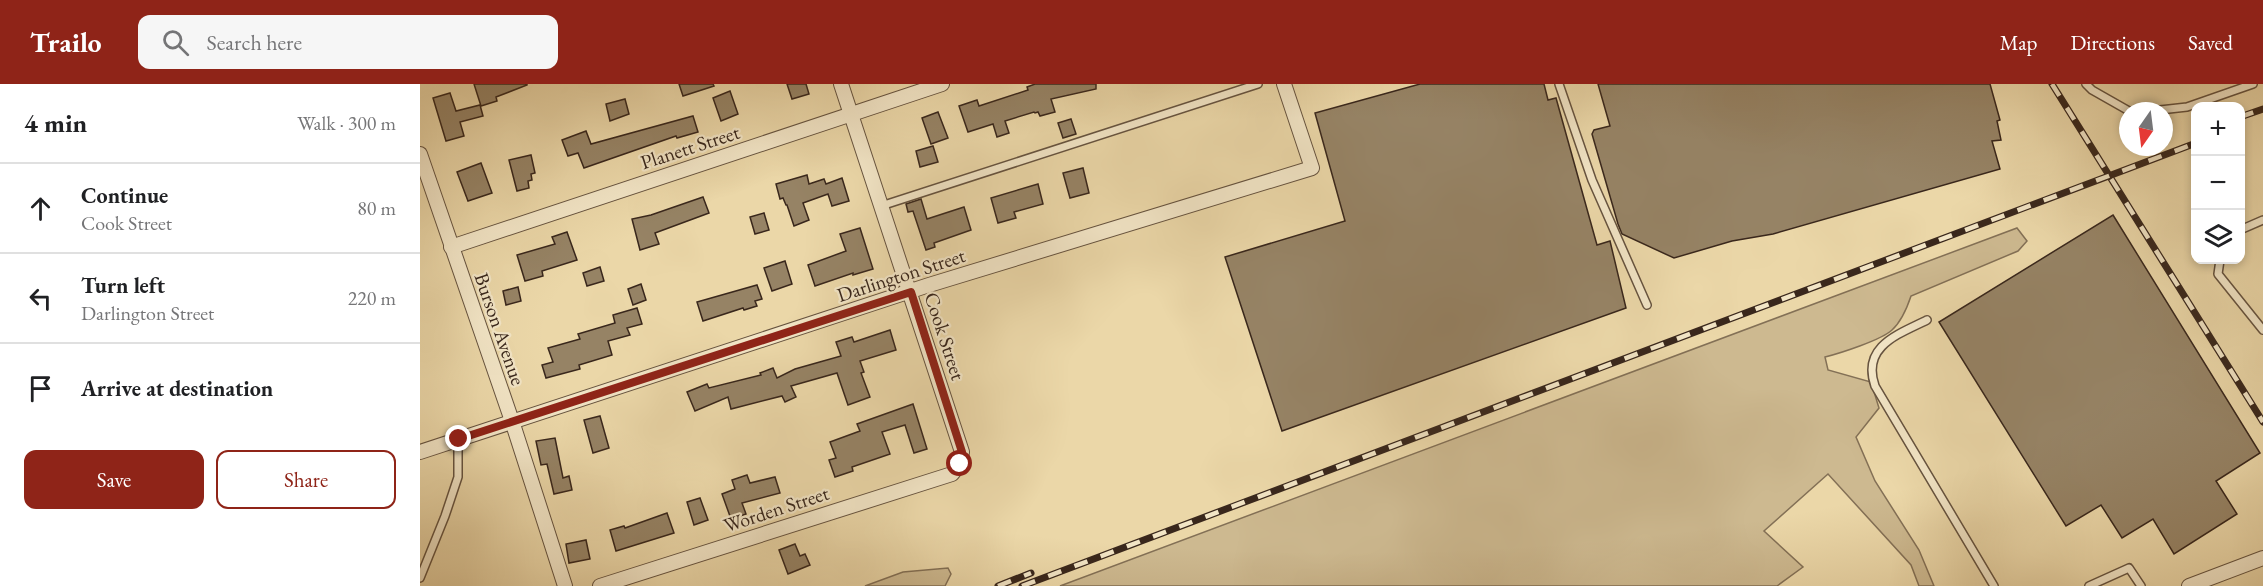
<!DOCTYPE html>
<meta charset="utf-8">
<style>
:root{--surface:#fff;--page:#f6f6f6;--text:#202124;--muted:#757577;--line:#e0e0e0;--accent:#8f2418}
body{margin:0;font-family:"EB Garamond",serif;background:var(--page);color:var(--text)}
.controls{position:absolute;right:18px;top:18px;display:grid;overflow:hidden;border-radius:12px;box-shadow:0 3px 9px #0003}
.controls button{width:54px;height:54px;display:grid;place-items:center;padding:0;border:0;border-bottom:2px solid var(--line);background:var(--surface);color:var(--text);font:30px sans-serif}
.compass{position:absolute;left:1699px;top:18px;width:54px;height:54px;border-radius:50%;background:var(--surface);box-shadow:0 3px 9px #0003;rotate:194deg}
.stop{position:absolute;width:18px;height:18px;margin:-14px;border:4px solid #8f2418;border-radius:50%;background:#fff}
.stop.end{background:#8f2418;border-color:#fff;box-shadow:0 2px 6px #0008}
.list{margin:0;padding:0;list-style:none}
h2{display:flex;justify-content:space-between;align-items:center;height:78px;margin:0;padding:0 24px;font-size:26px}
h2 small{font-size:20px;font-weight:400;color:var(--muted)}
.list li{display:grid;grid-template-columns:39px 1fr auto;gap:18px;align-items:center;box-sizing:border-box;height:90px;padding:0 24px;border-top:2px solid var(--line)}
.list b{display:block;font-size:22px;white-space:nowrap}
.list p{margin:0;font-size:20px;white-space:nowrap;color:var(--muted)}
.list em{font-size:20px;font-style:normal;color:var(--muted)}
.actions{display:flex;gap:12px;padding:18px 24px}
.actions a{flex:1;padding:14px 0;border:2px solid var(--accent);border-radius:12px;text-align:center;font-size:21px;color:var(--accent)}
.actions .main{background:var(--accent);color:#fff}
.icon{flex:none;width:33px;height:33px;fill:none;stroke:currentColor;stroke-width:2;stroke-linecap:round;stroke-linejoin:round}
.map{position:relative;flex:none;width:1843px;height:502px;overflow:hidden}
header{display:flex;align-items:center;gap:36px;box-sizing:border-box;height:84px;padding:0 30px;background:var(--accent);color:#fff}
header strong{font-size:28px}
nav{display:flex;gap:33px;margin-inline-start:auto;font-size:21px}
.search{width:420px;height:54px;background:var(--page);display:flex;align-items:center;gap:15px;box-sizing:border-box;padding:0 21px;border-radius:12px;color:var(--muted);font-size:22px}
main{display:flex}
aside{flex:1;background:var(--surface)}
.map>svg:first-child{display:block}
.green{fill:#cdb990;stroke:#837056;stroke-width:1.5}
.building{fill:#968365;stroke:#39271c;stroke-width:1.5}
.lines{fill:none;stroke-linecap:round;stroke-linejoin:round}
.service-casing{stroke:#66533f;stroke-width:10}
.minor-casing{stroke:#66533f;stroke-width:16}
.service{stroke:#f2e5c6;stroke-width:7}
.minor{stroke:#f2e5c6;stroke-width:14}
.rail-casing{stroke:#39271c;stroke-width:7}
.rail{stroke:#f2e5c6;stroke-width:4.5;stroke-dasharray:14;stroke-linecap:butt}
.route{stroke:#8f2418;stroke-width:8}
.labels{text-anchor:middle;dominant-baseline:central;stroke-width:4.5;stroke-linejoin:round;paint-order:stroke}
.street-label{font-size:20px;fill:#39271c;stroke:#f2e5c6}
</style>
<header>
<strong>Trailo</strong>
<div class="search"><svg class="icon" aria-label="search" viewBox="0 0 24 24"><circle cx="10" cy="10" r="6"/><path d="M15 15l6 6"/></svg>Search here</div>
<nav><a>Map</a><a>Directions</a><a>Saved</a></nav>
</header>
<main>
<aside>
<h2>4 min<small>Walk · 300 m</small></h2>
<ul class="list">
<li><svg class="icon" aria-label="ahead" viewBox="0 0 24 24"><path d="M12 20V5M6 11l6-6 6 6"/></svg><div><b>Continue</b><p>Cook Street</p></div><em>80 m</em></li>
<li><svg class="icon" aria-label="left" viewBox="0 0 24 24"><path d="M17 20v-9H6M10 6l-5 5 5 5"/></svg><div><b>Turn left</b><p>Darlington Street</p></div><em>220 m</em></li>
<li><svg class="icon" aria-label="arrive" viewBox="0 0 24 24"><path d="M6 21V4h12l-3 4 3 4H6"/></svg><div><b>Arrive at destination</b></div></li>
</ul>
<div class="actions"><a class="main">Save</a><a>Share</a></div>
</aside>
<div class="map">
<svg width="1843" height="502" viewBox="0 0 1843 502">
<rect width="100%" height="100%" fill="#ebd7a8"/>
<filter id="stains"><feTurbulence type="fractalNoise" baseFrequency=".00333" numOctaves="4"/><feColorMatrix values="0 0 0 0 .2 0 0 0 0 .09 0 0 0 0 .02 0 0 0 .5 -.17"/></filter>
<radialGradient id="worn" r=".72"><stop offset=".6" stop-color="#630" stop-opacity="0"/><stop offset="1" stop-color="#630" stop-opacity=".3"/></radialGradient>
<g class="green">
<path d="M1597,144l10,13 -9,10 -107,45c-4,12 -9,25 -19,34 -11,10 -51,23 -67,27l3,13 43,12 8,26 -23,29 19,44 44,69 15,36h-15l-8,-21 -83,-91 -64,57 39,36 -26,19h-717z"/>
<polygon points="528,484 531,490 525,502 445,502 483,488"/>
</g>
<g class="building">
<polygon points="54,0 107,0 107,1 76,13 77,17 61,22"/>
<polygon points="259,0 293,0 294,2 263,12"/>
<polygon points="367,0 386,0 389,10 372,15"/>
<polygon points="615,0 676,0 676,5 631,15 635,28 620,32 618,28 615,29 614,28 585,37 589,49 577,53 573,40 548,48 539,22 557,16 559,22 608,6 607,3"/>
<polygon points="1000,0 1124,0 1128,16 1136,14 1177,161 1190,157 1206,224 862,347 805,173 925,137 895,29"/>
<polygon points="1178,0 1570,0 1580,36 1577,37 1581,56 1572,57 1580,85 1353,150 1312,157 1254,174 1202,150 1198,140 1172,50 1174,46 1190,42"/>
<polygon points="310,7 318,30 301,37 293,14"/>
<polygon points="30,9 36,27 60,21 63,32 40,38 44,52 26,57 13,14"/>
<polygon points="205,15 209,30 190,37 186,20"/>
<polygon points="518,28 528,54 511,60 502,34"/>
<polygon points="273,32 278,48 257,54 256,52 164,84 158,69 148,72 142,56 166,47 171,60"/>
<polygon points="651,35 656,50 643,54 638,39"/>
<polygon points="513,62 518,78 500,83 496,67"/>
<polygon points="111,71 115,89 111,90 112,96 108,97 109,104 97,107 89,76"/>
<polygon points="61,79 72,109 48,117 37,88"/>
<polygon points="663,84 669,109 650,114 643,89"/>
<polygon points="387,91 389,100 404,95 406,100 422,94 429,117 412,122 408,110 383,119 389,136 374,142 367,121 366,121 363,114 360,115 356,100"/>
<polygon points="618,100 623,120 594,128 596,134 578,139 571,114"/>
<polygon points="283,113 289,129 235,149 239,160 220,166 212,135 231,131"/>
<polygon points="501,115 507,135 544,123 551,146 514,159 515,163 506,166 493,127 488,128 486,120"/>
<polygon points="344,129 349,146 335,150 330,133"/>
<polygon points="1693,131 1840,369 1796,397 1817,430 1754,470 1733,435 1702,454 1681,421 1646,442 1519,238"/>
<polygon points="440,144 453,185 433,191 433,189 395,202 388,181 426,167 420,150"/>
<polygon points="147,148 157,176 122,187 123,192 105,197 97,171 135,160 132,153"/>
<polygon points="365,177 372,200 352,207 344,184"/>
<polygon points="180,183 184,197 167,202 163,189"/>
<polygon points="221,200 226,216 213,221 208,205"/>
<polygon points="337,201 342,215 335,217 337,222 324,226 323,224 283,237 277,218"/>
<polygon points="98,203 101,217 86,221 83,207"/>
<polygon points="217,224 222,240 207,244 210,251 188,257 192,271 159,281 160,285 126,294 122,281 133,278 128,264 160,255 158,250 195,239 193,231"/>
<polygon points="470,246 476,266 440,277 444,288 441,289 450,313 428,321 417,289 371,302 376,313 365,318 362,312 311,325 308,313 275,327 267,308 287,300 289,304 341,291 340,289 353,284 357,294 375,285 421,272 416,258 432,253 434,258"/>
<polygon points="493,320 507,365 494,369 485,341 462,348 470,370 432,383 433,387 415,393 409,376 416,374 410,358 440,347 437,340"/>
<polygon points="180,332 189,364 173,369 164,336"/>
<polygon points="135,354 143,394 149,392 152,406 134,410 127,380 121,381 116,357"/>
<polygon points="327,391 330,399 355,393 360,409 322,419 326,430 311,435 302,410 315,405 312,396"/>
<polygon points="280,414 288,436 274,441 267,418"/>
<polygon points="247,429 254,449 196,467 190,446 204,442 205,444"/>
<polygon points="166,456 170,475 149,479 146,460"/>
<polygon points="375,460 380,472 385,470 390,481 368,490 359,466"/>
</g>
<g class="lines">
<g class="service-casing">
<g id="service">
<polyline points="1139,0 1172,96 1227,221"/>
<polyline points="1666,0 1672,6 1709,27"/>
<polyline points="1731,27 1767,23 1833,0"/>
<polyline points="461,122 838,0"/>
<polyline points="1820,146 1843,136"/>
<polyline points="1800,176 1798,190 1843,246"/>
<path d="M1507,236c-28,14 -66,26 -52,66l119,200"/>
<polyline points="0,494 25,432 38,393 38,356"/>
<polyline points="1669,502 1709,484 1721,502"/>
</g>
</g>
<g class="minor-casing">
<g id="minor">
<polyline points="0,70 92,337 145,502"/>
<polyline points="31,163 522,0"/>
<polyline points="0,368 509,201 892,84 864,0"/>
<polyline points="180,502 532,390 540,380 542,368 421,0"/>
<polyline points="1769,502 1843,474"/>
</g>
</g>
<use href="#service" class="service"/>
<use href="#minor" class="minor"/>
<g class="rail-casing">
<g id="rail">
<polyline points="1632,0 1843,338"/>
<polyline points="1820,33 1843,25"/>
<polyline points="578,502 611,489"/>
<polyline points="602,502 1776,59"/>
</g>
</g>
<use href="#rail" class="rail"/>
</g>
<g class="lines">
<polyline class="route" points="39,355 491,208 542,368 540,380"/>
</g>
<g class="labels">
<g class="street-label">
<text transform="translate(270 63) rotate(-18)">Planett Street</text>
<text transform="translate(481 191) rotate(-18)">Darlington Street</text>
<text transform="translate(80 245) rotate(71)">Burson Avenue</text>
<text transform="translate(525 252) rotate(72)">Cook Street</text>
<text transform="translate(356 425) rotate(-18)">Worden Street</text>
</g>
</g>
<rect width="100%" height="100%" filter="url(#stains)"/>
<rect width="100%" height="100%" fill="url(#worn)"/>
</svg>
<div class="controls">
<button>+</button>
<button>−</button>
<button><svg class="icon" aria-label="layers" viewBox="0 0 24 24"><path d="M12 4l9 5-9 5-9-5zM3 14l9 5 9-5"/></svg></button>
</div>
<svg class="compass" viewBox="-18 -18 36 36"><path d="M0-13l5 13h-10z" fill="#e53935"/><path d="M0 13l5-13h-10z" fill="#757577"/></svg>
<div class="stop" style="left:540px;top:380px"></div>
<div class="stop end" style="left:39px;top:355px"></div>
</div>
</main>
